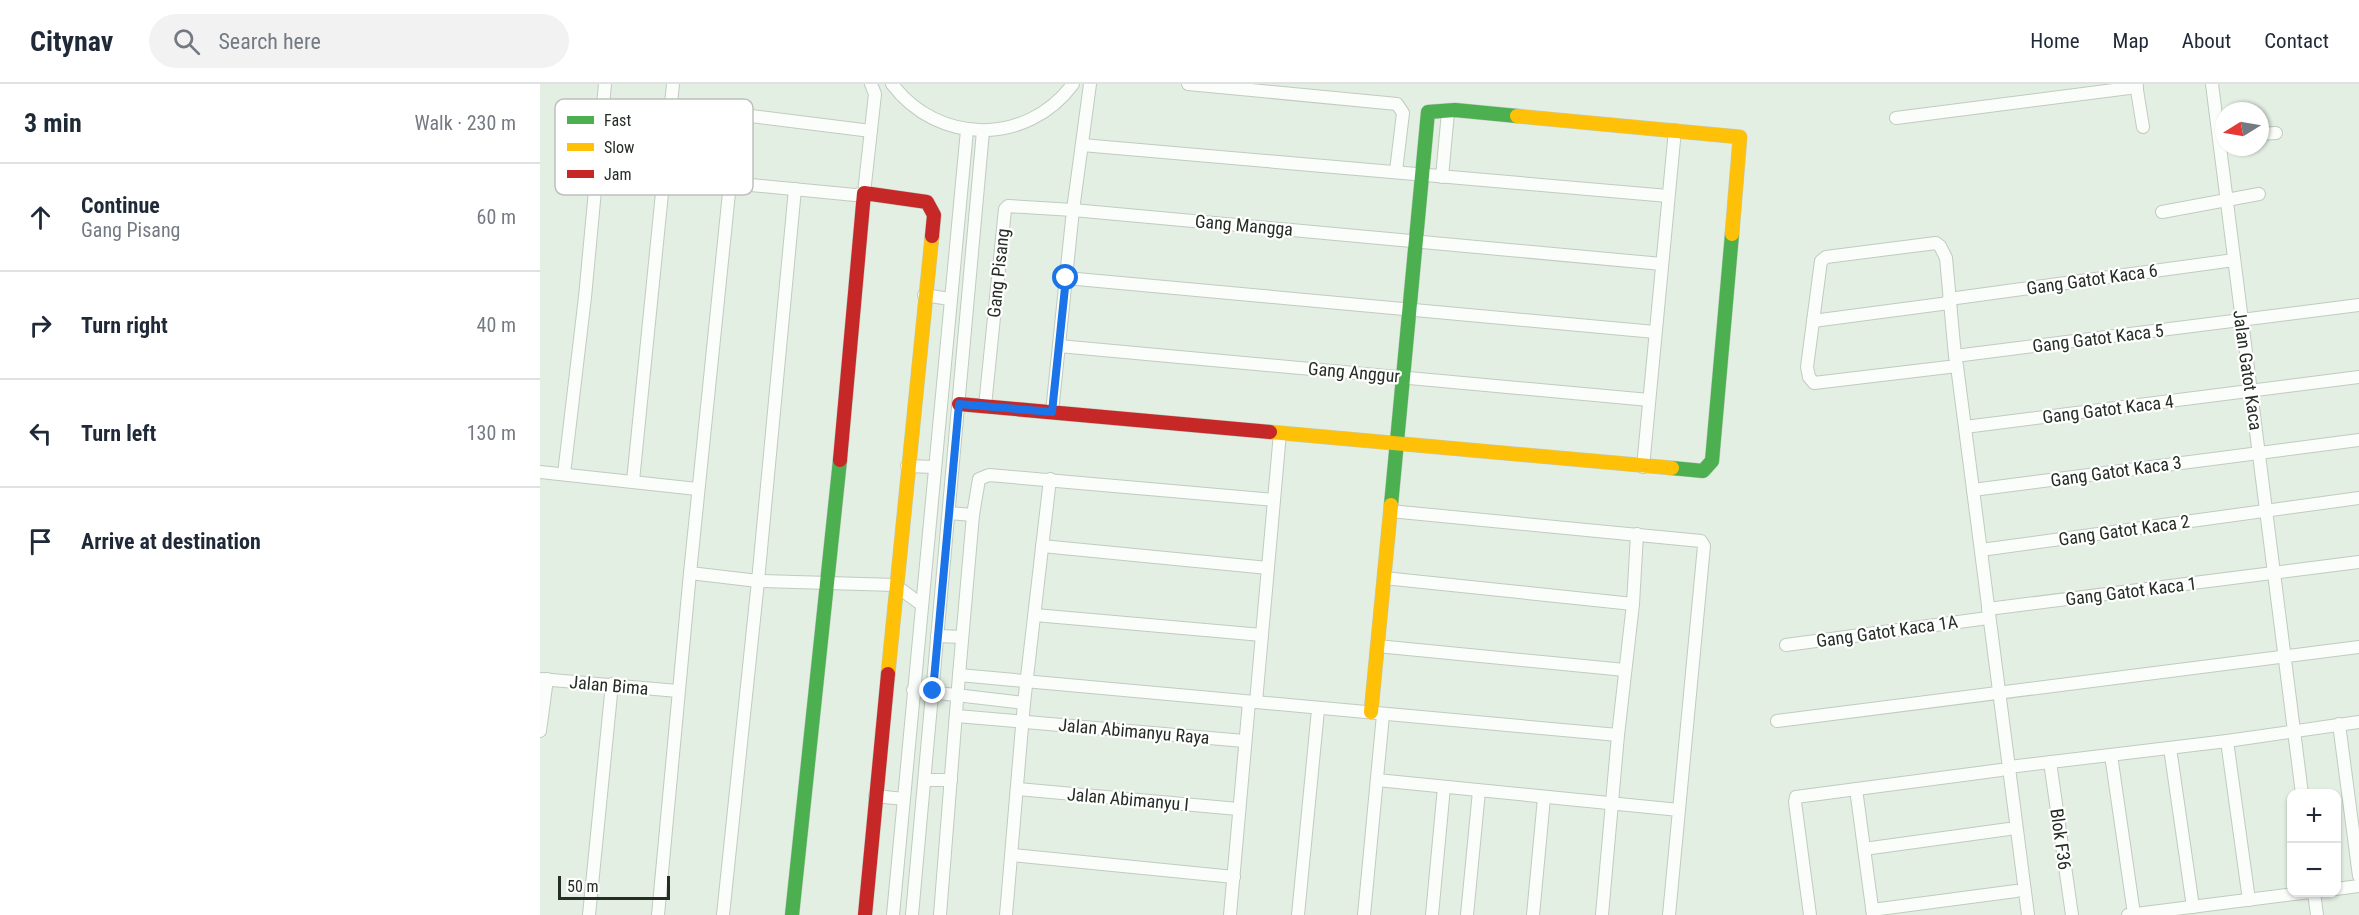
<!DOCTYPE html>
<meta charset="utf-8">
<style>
:root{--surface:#fff;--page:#f2f2f3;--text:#1f2937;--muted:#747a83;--line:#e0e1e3}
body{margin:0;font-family:"Roboto Condensed",sans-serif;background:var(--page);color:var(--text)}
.controls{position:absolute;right:18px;bottom:18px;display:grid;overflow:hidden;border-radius:12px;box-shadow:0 2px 4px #0004}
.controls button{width:54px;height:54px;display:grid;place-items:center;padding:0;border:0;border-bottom:2px solid var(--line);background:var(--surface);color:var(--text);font:30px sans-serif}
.compass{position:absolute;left:1675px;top:18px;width:54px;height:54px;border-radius:50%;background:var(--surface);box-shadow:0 2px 4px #0004;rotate:259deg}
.scale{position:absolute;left:18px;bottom:15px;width:112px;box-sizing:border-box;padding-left:6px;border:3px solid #252d25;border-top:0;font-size:16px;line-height:21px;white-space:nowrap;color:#252d25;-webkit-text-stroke:4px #fff;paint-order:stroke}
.stop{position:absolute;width:18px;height:18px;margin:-14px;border:4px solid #1a73e8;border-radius:50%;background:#fff}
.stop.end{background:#1a73e8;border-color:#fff;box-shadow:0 2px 6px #0008}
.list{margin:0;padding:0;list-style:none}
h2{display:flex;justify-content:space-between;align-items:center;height:78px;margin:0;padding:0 24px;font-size:26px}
h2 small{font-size:20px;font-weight:400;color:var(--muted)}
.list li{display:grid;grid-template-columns:39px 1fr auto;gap:18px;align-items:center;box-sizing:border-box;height:108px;padding:0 24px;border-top:2px solid var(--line)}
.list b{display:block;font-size:22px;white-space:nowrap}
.list p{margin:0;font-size:20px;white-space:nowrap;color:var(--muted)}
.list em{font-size:20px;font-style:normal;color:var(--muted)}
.icon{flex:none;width:33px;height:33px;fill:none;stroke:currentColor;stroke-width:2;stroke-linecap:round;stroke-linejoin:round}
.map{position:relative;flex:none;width:1819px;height:831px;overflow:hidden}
header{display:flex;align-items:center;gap:36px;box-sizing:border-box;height:84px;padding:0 30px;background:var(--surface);border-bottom:2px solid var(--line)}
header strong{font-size:28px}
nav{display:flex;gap:33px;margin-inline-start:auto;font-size:21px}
.search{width:420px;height:54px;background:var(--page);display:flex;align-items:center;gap:15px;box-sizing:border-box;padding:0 21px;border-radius:33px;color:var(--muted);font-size:22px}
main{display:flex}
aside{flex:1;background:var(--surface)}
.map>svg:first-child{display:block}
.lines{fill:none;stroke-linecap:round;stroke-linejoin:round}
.street-casing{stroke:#c1cbc1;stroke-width:14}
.fast-casing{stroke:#c1cbc1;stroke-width:15}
.slow-casing{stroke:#c1cbc1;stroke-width:15}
.jam-casing{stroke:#c1cbc1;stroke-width:15}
.street{stroke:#fbfdfb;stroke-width:12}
.fast{stroke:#4caf50;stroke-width:14}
.slow{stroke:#ffc107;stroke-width:14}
.jam{stroke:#c62828;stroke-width:14}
.route{stroke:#1a73e8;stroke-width:8}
.labels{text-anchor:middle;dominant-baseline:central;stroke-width:4.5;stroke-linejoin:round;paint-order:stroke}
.street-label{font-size:18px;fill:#252d25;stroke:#fff}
.key{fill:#fff;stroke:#bec0be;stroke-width:1.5}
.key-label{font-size:16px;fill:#252d25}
</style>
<header>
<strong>Citynav</strong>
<div class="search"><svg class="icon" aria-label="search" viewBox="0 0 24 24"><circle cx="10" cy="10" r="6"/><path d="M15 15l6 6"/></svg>Search here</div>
<nav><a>Home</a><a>Map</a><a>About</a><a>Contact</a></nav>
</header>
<main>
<aside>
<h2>3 min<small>Walk · 230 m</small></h2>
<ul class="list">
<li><svg class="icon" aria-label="ahead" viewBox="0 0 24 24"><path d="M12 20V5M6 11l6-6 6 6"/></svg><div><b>Continue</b><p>Gang Pisang</p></div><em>60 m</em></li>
<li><svg class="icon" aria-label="right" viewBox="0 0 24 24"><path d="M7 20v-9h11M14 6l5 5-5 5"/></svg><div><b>Turn right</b></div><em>40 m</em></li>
<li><svg class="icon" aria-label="left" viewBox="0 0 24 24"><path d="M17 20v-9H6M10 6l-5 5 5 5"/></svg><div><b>Turn left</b></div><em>130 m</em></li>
<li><svg class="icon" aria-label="arrive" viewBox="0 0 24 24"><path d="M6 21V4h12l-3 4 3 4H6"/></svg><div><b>Arrive at destination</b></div></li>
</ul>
</aside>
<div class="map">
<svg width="1819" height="831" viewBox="0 0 1819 831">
<rect width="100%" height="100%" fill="#e2efe2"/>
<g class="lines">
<g class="street-casing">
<g id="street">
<path d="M352,0c46,61 135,62 181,0"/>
<polyline points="648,0 857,20 863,29 856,87"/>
<polyline points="1596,0 1603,43"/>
<polyline points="1672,0 1762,710"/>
<polyline points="131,22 331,47"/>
<polyline points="1356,34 1597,3"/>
<polyline points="1720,50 1736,49"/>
<polyline points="542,61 1128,112"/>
<polyline points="124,93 190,99 150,489 218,497 355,501 382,521"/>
<polyline points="902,93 908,28"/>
<polyline points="190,99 315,111 324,109 335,10 331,0"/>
<polyline points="1622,128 1719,110"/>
<polyline points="526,194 1115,248"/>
<polyline points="384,211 410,215"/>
<polyline points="1409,215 1694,176"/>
<polyline points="1273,237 1409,219"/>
<polyline points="519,262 1109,316"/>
<polyline points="1415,272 1819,221"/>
<path d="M1417,282l-143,17 -5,-6 -2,-10 14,-106 5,-4 110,-14 4,3 6,12 9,98 2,10c24,183 48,366 71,549"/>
<polyline points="445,322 465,125 468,122 533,126 1122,180"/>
<polyline points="512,328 533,126 550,0"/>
<polyline points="1425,343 1819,293"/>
<polyline points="367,382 394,383"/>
<polyline points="1103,383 1135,46"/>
<polyline points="0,388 157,405"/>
<polyline points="24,390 45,213 65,0"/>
<polyline points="93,397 133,0"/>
<polyline points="1433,406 1819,356"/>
<polyline points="850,427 1161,457 1164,462 1139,726"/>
<polyline points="409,429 433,431"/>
<polyline points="502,462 728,484"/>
<polyline points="1441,466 1819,414"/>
<polyline points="844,494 1093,520"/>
<polyline points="1448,525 1819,478"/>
<polyline points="495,531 722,551"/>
<polyline points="397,552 422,553"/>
<polyline points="1246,561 1448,534"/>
<polyline points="837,562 1085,586"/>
<polyline points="419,591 1078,651 1093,520 1097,450"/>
<polyline points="0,595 138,607"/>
<polyline points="373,606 484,619"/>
<polyline points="716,618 740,349"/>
<polyline points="417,632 704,657"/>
<polyline points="1237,637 1819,563"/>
<polyline points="1799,640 1819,792"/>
<polyline points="0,647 7,595"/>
<polyline points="1687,657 1709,816"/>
<polyline points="1630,664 1653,823"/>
<polyline points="1571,671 1594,830"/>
<polyline points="1510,678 1532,831"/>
<polyline points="1469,683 1687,657 1819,638"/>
<polyline points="385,696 411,696"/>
<polyline points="837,696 1139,726 1129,831"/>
<polyline points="478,705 698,725"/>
<polyline points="1316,705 1333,831"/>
<polyline points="335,712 364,715"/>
<polyline points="1324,765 1469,745"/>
<polyline points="472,771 694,793"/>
<polyline points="1796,805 1819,802"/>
<polyline points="1774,808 1777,831"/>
<polyline points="1332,826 1476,807"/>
<polyline points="49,831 72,600"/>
<polyline points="118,831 150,489"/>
<polyline points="183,831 218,497 255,105"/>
<polyline points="353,831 427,46"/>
<polyline points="372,831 443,47"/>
<polyline points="400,831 419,591 433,431 439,395 449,391 734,416"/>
<polyline points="466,831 484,619 510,395"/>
<polyline points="690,831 709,618"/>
<polyline points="758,831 778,626"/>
<polyline points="824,831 843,631"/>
<polyline points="892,831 904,703"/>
<polyline points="927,831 939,707"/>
<polyline points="993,831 1004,714"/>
<polyline points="1062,831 1078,651"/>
<polyline points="1270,831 1255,718 1256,713 1461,686"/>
<polyline points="1588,831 1770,808"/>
</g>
</g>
<g class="fast-casing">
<g id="fast">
<polyline points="1132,384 1163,387 1172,377 1192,150"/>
<polyline points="851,421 888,28 915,26 977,32"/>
<polyline points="252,831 300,376"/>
</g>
</g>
<g class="slow-casing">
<g id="slow">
<polyline points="977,32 1200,53 1192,150"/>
<polyline points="730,348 1132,384"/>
<polyline points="348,590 392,152"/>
<polyline points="831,628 851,421"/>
</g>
</g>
<g class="jam-casing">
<g id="jam">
<polyline points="419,320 730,348"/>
<polyline points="300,376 324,109 387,118 394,131 392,152"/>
<polyline points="325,831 348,590"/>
</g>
</g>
<use href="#street" class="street"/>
<use href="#fast" class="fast"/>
<use href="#slow" class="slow"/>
<use href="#jam" class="jam"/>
</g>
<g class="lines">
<polyline class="route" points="393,607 419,320 512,328 526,194"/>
</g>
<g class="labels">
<g class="street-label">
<text transform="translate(704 141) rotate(5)">Gang Mangga</text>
<text transform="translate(458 189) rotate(-84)">Gang Pisang</text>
<text transform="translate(1552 195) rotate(-8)">Gang Gatot Kaca 6</text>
<text transform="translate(1558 254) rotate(-7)">Gang Gatot Kaca 5</text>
<text transform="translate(1708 286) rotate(82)">Jalan Gatot Kaca</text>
<text transform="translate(814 288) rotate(5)">Gang Anggur</text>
<text transform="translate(1568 325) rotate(-7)">Gang Gatot Kaca 4</text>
<text transform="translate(1576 387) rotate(-8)">Gang Gatot Kaca 3</text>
<text transform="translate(1584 446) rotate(-8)">Gang Gatot Kaca 2</text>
<text transform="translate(1591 507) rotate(-7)">Gang Gatot Kaca 1</text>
<text transform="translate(1347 547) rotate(-8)">Gang Gatot Kaca 1A</text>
<text transform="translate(69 601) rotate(5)">Jalan Bima</text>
<text transform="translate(594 647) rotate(5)">Jalan Abimanyu Raya</text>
<text transform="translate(588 715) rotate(5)">Jalan Abimanyu I</text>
<text transform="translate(1521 755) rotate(82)">Blok F36</text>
</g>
</g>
<rect x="15" y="15" width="198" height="96" rx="9" class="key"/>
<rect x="27" y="32" width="27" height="8" fill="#4caf50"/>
<rect x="27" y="59" width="27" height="8" fill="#ffc107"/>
<rect x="27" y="86" width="27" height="8" fill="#c62828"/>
<g class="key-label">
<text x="64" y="42">Fast</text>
<text x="64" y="69">Slow</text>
<text x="64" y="96">Jam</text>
</g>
</svg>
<div class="controls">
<button>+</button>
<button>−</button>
</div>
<svg class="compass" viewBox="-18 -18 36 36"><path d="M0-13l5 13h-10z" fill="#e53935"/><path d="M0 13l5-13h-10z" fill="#747a83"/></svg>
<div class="scale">50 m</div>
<div class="stop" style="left:526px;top:194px"></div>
<div class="stop end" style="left:393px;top:607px"></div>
</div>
</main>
